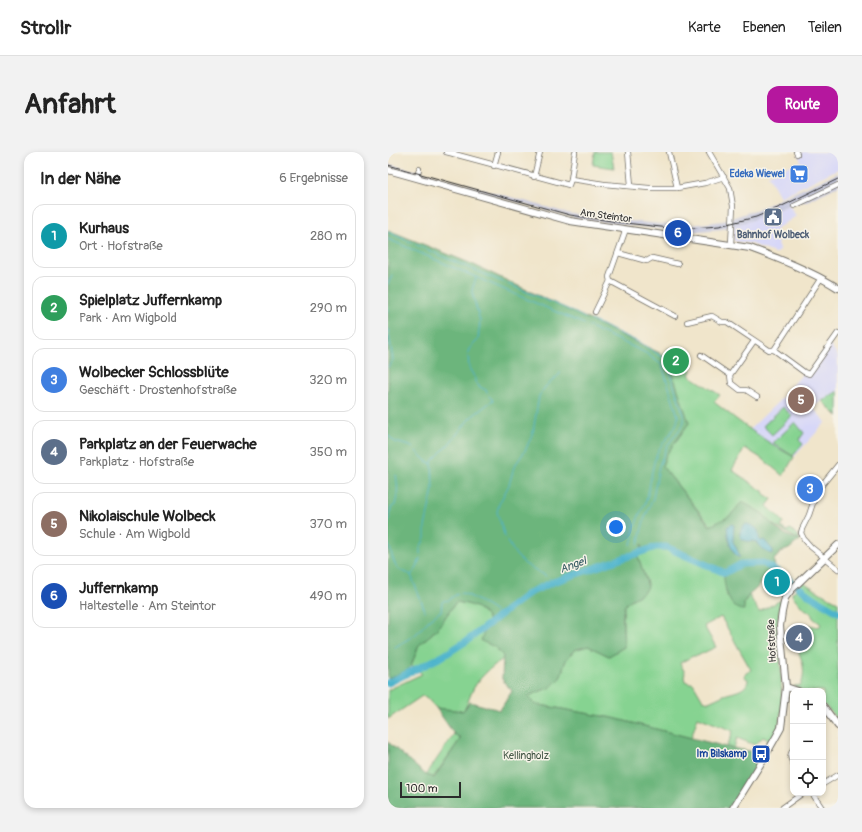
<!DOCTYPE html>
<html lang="de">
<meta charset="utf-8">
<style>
:root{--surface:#fff;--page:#f2f2f2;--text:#222;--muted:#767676;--line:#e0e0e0;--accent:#b5179e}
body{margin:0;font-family:Pangolin,sans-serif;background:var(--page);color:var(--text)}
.controls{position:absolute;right:12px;bottom:12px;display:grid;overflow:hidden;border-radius:8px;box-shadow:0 2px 6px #0003}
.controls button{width:36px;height:36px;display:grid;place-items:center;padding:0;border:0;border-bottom:1px solid var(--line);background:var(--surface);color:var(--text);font:20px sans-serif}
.scale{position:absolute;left:12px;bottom:10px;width:61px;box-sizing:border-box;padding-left:4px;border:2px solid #2b2b2b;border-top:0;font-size:11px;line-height:14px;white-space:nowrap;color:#2b2b2b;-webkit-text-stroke:3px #f7f3e8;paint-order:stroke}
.you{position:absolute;left:228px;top:375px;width:14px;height:14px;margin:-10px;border:3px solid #fff;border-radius:50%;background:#1a73e8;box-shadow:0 0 0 6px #1a73e833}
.badge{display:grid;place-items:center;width:26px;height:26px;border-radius:50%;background:var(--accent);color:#fff;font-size:13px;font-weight:700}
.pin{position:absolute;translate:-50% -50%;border:2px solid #fff;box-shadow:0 1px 4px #0006}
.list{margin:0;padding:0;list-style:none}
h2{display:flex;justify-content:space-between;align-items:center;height:52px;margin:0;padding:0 16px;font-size:17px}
h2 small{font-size:13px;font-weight:400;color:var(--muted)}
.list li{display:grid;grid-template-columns:26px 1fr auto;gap:12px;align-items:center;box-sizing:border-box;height:64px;margin:0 8px 8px;padding:0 8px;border:1px solid var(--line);border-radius:12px}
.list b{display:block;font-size:15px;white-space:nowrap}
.list p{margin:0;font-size:13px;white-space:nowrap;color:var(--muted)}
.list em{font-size:13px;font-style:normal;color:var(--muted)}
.icon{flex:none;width:22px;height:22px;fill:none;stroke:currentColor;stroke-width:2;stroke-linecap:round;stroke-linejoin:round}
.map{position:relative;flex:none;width:450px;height:656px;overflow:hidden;border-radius:12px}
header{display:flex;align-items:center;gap:24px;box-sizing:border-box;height:56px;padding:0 20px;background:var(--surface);border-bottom:1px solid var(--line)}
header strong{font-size:19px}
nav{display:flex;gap:22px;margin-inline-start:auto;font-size:14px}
.intro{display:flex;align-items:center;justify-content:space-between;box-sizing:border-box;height:96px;padding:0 24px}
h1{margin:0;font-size:28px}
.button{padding:10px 18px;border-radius:12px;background:var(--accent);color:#fff;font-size:14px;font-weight:700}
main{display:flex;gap:24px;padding:0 24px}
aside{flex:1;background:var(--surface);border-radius:12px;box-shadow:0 2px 6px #0003}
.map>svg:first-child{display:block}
.built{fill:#d7d7f8}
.industrial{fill:#bfc2dd}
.green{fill:#86d391;stroke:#587f5e;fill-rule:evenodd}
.forest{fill:#6cb57b;stroke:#4c7053}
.water{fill:#4eb4cc;stroke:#3c707c}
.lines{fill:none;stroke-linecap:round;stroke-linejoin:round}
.stream{stroke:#4eb4cc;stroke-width:1}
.river{stroke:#4eb4cc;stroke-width:7}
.street-casing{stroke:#706c63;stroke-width:6}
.secondary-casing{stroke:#706c63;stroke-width:8}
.street{stroke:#fff;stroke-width:4.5}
.secondary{stroke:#fff;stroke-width:6}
.rail{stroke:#2b2b2b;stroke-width:1}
.labels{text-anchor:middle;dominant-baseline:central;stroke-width:3;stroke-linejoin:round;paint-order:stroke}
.shop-label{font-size:10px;font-weight:bold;fill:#366cbe;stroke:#f7f3e8;text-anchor:end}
.street-label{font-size:10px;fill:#2b2b2b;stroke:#f7f3e8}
.service-label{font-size:10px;font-weight:bold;fill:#4e5e75;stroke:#f7f3e8}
.transit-label{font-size:10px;font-weight:bold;fill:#164399;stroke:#f7f3e8;text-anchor:end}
.park-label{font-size:10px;fill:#425544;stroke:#f7f3e8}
.water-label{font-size:11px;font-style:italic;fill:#375b63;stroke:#f7f3e8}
</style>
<header>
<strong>Strollr</strong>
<nav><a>Karte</a><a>Ebenen</a><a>Teilen</a></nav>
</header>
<div class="intro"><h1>Anfahrt</h1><a class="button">Route</a></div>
<main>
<aside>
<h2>In der Nähe<small>6 Ergebnisse</small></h2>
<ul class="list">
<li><span class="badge" style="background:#0f9aa8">1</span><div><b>Kurhaus</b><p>Ort · Hofstraße</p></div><em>280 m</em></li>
<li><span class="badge" style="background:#2e9e5b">2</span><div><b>Spielplatz Juffernkamp</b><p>Park · Am Wigbold</p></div><em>290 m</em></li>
<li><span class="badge" style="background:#3f7fe0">3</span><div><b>Wolbecker Schlossblüte</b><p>Geschäft · Drostenhofstraße</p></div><em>320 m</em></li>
<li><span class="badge" style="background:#5c6f8a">4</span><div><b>Parkplatz an der Feuerwache</b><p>Parkplatz · Hofstraße</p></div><em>350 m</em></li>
<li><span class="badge" style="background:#8d6e63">5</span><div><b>Nikolaischule Wolbeck</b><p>Schule · Am Wigbold</p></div><em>370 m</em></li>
<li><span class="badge" style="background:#1a4fb4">6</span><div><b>Juffernkamp</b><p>Haltestelle · Am Steintor</p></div><em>490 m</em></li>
</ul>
</aside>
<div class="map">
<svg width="450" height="656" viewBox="0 0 450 656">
<rect width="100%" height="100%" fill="#f7f3e8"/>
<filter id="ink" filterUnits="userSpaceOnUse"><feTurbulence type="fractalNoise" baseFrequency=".025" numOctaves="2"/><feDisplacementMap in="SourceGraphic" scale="8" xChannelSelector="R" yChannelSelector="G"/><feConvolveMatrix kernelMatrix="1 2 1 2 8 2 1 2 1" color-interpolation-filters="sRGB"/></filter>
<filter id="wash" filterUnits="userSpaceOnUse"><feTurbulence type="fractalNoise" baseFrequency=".012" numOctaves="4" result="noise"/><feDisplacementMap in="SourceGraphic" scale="16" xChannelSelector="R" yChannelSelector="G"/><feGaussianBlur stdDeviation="0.9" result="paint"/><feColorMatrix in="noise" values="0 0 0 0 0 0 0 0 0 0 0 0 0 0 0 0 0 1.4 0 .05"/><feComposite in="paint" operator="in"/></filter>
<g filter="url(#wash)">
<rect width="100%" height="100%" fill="#f0e5cb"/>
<g class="built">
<polygon points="415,0 450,0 450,17 392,45 380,23 413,9 410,3"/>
<polygon points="401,53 408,64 387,78 392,98 389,101 386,101 364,92 346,89 346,73 364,68"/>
<polygon points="442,192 450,204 450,239 424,255 438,270 406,305 384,294 361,278 392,248 416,220 421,222"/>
</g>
<polygon class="industrial" points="0,12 37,21 179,61 207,66 296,74 335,69 370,57 450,21 450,34 419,49 403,52 364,68 334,77 298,80 191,67 0,14"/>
<g class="green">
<polygon points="207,0 223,0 226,16 205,13"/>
<path d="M281,196l4,3 6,2v7l6,2 7,7 -3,6 31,20 -6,7c27,21 50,39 80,55l-11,19 -19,-16 -19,-12 -13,22 32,22v2l8,5 -5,7 17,16 -3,5 5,4 5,-2 9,9h-4l-21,-12 -12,-12 -21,-12 -12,14 -19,10 -49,-60 4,-11 23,-32 -20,-60 -5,-8z"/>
<polygon points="450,239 450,265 434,249"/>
<polygon points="395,255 404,264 384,283 375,274"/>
<polygon points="407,270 416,281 411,288 415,292 405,304 385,291"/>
<path d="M270,397c24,2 44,16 66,26l3,21 17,11v-4l5,-8 10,17 22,-12 -4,25 4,44 1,38 -4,24 -19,30 -3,-5v-4l5,1 8,-13 -6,-3 -8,8 -18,-7 -3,10 -7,-1 6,-16 -35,-14 -7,21 -78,-20 -79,-14 -6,-8 23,-9 9,-9 6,-18 8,-10 14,-4 21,10 15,-9c0,-9 -3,-38 2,-43 6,-7 15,-7 22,-17l-10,-31zM333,465l30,53 -6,4 -1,3 4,2c0,12 -16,13 -24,16 -5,2 -10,5 -15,7l-6,-2 -10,-17h-4l-4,-2 -1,-4 1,-4 -5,-10 13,-7h4l19,-9 -12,-21z"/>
<path d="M415,430l21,13 14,7v122l-5,-10 -10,-10v-13h-19l-10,-5 7,-1c4,-12 3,-20 -2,-32l10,-16 -1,-12 11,2 2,-3 -8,-6 -2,-5 -9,-6 -10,-12v-2z"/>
<path d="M68,450c18,3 27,5 35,23l-7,6 11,16 8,9v3c-12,8 -27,21 -32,35 -3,7 -4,12 -8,17l-27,-3 -10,-11 -4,-1 -34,23v-29l34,-16 -9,-8h-2l8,-21 18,-16z"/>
<polygon points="66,582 73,586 45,626 38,623"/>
</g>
<path class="forest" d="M0,78l84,34 192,91 5,8 20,60 -23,32 -4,11 48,60 20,-10 12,-14c7,4 17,9 22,13 4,4 7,9 11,12 7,6 17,12 26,12l-12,10 -8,3 -7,8 1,9 -13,10 -4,8 -9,8 -5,7v8c-16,1 -21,-27 -20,-39l-57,-26 -13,1 -12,4v-6l-1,7 -3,5 10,31c-7,10 -16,10 -22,17 -6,5 -2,34 -2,43l-15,9 -21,-10 -14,4 -8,10 -6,18 -9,9 -23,9 6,8 79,14 114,29 28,5 2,12 -28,44h-341v-66l38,33 8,3 27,-40 -7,-4 -18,-26 27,3 7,-9 30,8 12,-19 -10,-12 1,-23 -8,-9 -14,-6 3,-10 7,-6c-8,-18 -17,-20 -35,-23l-19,27 -18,16 -8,21 -3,4 -20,9z"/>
<g class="water">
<path d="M343,372l3,1 -1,17 2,3 5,11 -1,2c-9,-7 -11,-20 -12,-31z"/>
<path d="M359,372c9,2 13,6 12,15l2,2 3,-1 9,10v4c-7,0 -14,-8 -18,-13 -13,2 -20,-5 -11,-16z"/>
</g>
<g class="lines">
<g class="stream">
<polyline points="0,80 65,109 182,158 197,166"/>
<polyline points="0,87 196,172"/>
<path d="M88,126c-1,5 -4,9 -4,14l8,29 -2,19 -9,9 -1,3 1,16 6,10v4l5,5 6,3 1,3"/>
<polyline points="0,132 4,124"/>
<polyline points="0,155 0,159"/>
<polyline points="203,168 253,191 277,207 282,214 283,225 296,263 296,269 295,273 279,294 271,314 265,346 256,368 250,393"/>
<path d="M200,174l58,27 16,12 16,51c1,11 -16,26 -21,37 -6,15 -6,32 -11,48 -3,7 -7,13 -9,20 -3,7 -4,16 -6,24"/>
<polyline points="0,177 5,208 0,215"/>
<polyline points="0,283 7,290 22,294 25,296"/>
<polyline points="28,299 38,309 44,312"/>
<path d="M0,373l3,-17 4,-3c3,-12 3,-19 1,-30"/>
<polyline points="117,385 109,360 111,352 121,333 126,315 138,297 145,280 151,244 157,235 172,222 172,220"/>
<polyline points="119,388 128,403 137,412 158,424"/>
<path d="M0,391c4,8 4,21 12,27 3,3 8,2 11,5"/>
<polyline points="249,398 249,401"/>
<polyline points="241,400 241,403"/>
<polyline points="32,402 32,396 37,386 37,375 45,337 44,309 60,293 82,266 105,248 101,244"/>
<polyline points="32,406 29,416 23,423 37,459"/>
<polyline points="161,426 165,430"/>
<path d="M7,495l20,-12 15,-16 11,-8 1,-9 3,-2 2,1c5,-3 8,-7 14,-8 7,0 32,17 39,22"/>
</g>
<g class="river">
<polyline points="396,424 421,443 450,460"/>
<polyline points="0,531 55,504 80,488 141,441 165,430 268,395 278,395 337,421 353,412 375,411 392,421"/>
</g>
</g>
</g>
<g filter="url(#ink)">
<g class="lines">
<g class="street-casing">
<g id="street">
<polyline points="58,0 66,2"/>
<polyline points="66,0 66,2 181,33 183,27 216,32 261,36 289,36 317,31 336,25"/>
<polyline points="240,0 243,33"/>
<polyline points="281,0 289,36"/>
<polyline points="321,0 342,36 345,54 343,92"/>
<polyline points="408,0 409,2"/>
<polyline points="106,14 110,0"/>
<polyline points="146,25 152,0"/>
<polyline points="29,26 31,17"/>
<polyline points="183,27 187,0"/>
<polyline points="406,54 450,33"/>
<polyline points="238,77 221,125 222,129 287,164"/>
<polyline points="230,101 259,109 264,106 290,112"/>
<polyline points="207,160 222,129"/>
<polyline points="299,170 324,164 334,170 339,170 381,198 386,198 416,220 421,222 450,181"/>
<polyline points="366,189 342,223 343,231 352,238 358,238 369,245"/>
<polyline points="386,198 433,126"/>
<polyline points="313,203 342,223"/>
<polyline points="450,313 429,339 421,363 414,377 413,381 416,387 423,395 450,417"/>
<path d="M405,597c-3,6 -4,8 0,14"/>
<polyline points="435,632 450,623"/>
<polyline points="424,641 434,656"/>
<polyline points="394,656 415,641"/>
</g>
</g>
<g class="secondary-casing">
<g id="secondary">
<path d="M0,18l182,51 180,27c30,11 61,23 88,40"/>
<polyline points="398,535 410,539"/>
<polyline points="435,554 450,574"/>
<polyline points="345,656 375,608 393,576 398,535 392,474 394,460 397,446 404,437 450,393"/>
</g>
</g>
<use href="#street" class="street"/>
<use href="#secondary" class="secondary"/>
<polyline class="rail" points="0,13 182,63 237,71 291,77 331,74 368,65 392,55 450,27"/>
</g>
</g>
<defs>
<g id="supermarket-square" transform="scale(1)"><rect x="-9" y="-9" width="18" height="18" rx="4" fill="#3f7fe0" stroke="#f7f3e8"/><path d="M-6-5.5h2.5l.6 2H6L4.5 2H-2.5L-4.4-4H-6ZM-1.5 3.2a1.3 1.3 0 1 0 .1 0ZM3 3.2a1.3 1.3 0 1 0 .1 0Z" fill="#fff"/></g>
<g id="civic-square" transform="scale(1)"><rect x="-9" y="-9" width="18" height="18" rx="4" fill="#5c6f8a" stroke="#f7f3e8"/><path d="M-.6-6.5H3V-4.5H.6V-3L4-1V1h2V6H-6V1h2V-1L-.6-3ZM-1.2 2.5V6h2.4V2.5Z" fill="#fff"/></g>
<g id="bus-square" transform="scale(1)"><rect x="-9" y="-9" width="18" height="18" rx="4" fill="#1a4fb4" stroke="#f7f3e8"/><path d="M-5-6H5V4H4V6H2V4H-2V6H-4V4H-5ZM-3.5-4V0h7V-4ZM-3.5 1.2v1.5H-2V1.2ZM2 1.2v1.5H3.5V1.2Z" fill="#fff"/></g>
</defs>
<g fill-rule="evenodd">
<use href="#supermarket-square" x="411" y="22"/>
<use href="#civic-square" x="385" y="65"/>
<use href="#bus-square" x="373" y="602"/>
</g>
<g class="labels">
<g class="shop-label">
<text x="397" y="22">Edeka Wiewel</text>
</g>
<g class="street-label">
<text transform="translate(218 64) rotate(8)">Am Steintor</text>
<text transform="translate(384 489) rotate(-93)">Hofstraße</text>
</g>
<g class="service-label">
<text x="385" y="83">Bahnhof Wolbeck</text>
</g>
<g class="transit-label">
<text x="359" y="602">Im Bilskamp</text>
</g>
<g class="park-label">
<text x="138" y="604">Kellingholz</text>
</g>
<g class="water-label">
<text transform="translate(185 413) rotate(-20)">Angel</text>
</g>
</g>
</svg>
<div class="controls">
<button>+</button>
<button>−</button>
<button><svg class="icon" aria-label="locate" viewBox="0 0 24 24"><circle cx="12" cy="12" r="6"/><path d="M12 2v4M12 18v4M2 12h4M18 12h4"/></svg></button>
</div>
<div class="scale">100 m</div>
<div class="you"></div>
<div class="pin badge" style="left:389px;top:430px;background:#0f9aa8">1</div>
<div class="pin badge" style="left:288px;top:209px;background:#2e9e5b">2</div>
<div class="pin badge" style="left:422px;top:337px;background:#3f7fe0">3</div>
<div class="pin badge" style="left:411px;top:486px;background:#5c6f8a">4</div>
<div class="pin badge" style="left:413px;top:248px;background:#8d6e63">5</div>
<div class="pin badge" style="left:290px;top:81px;background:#1a4fb4">6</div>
</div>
</main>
